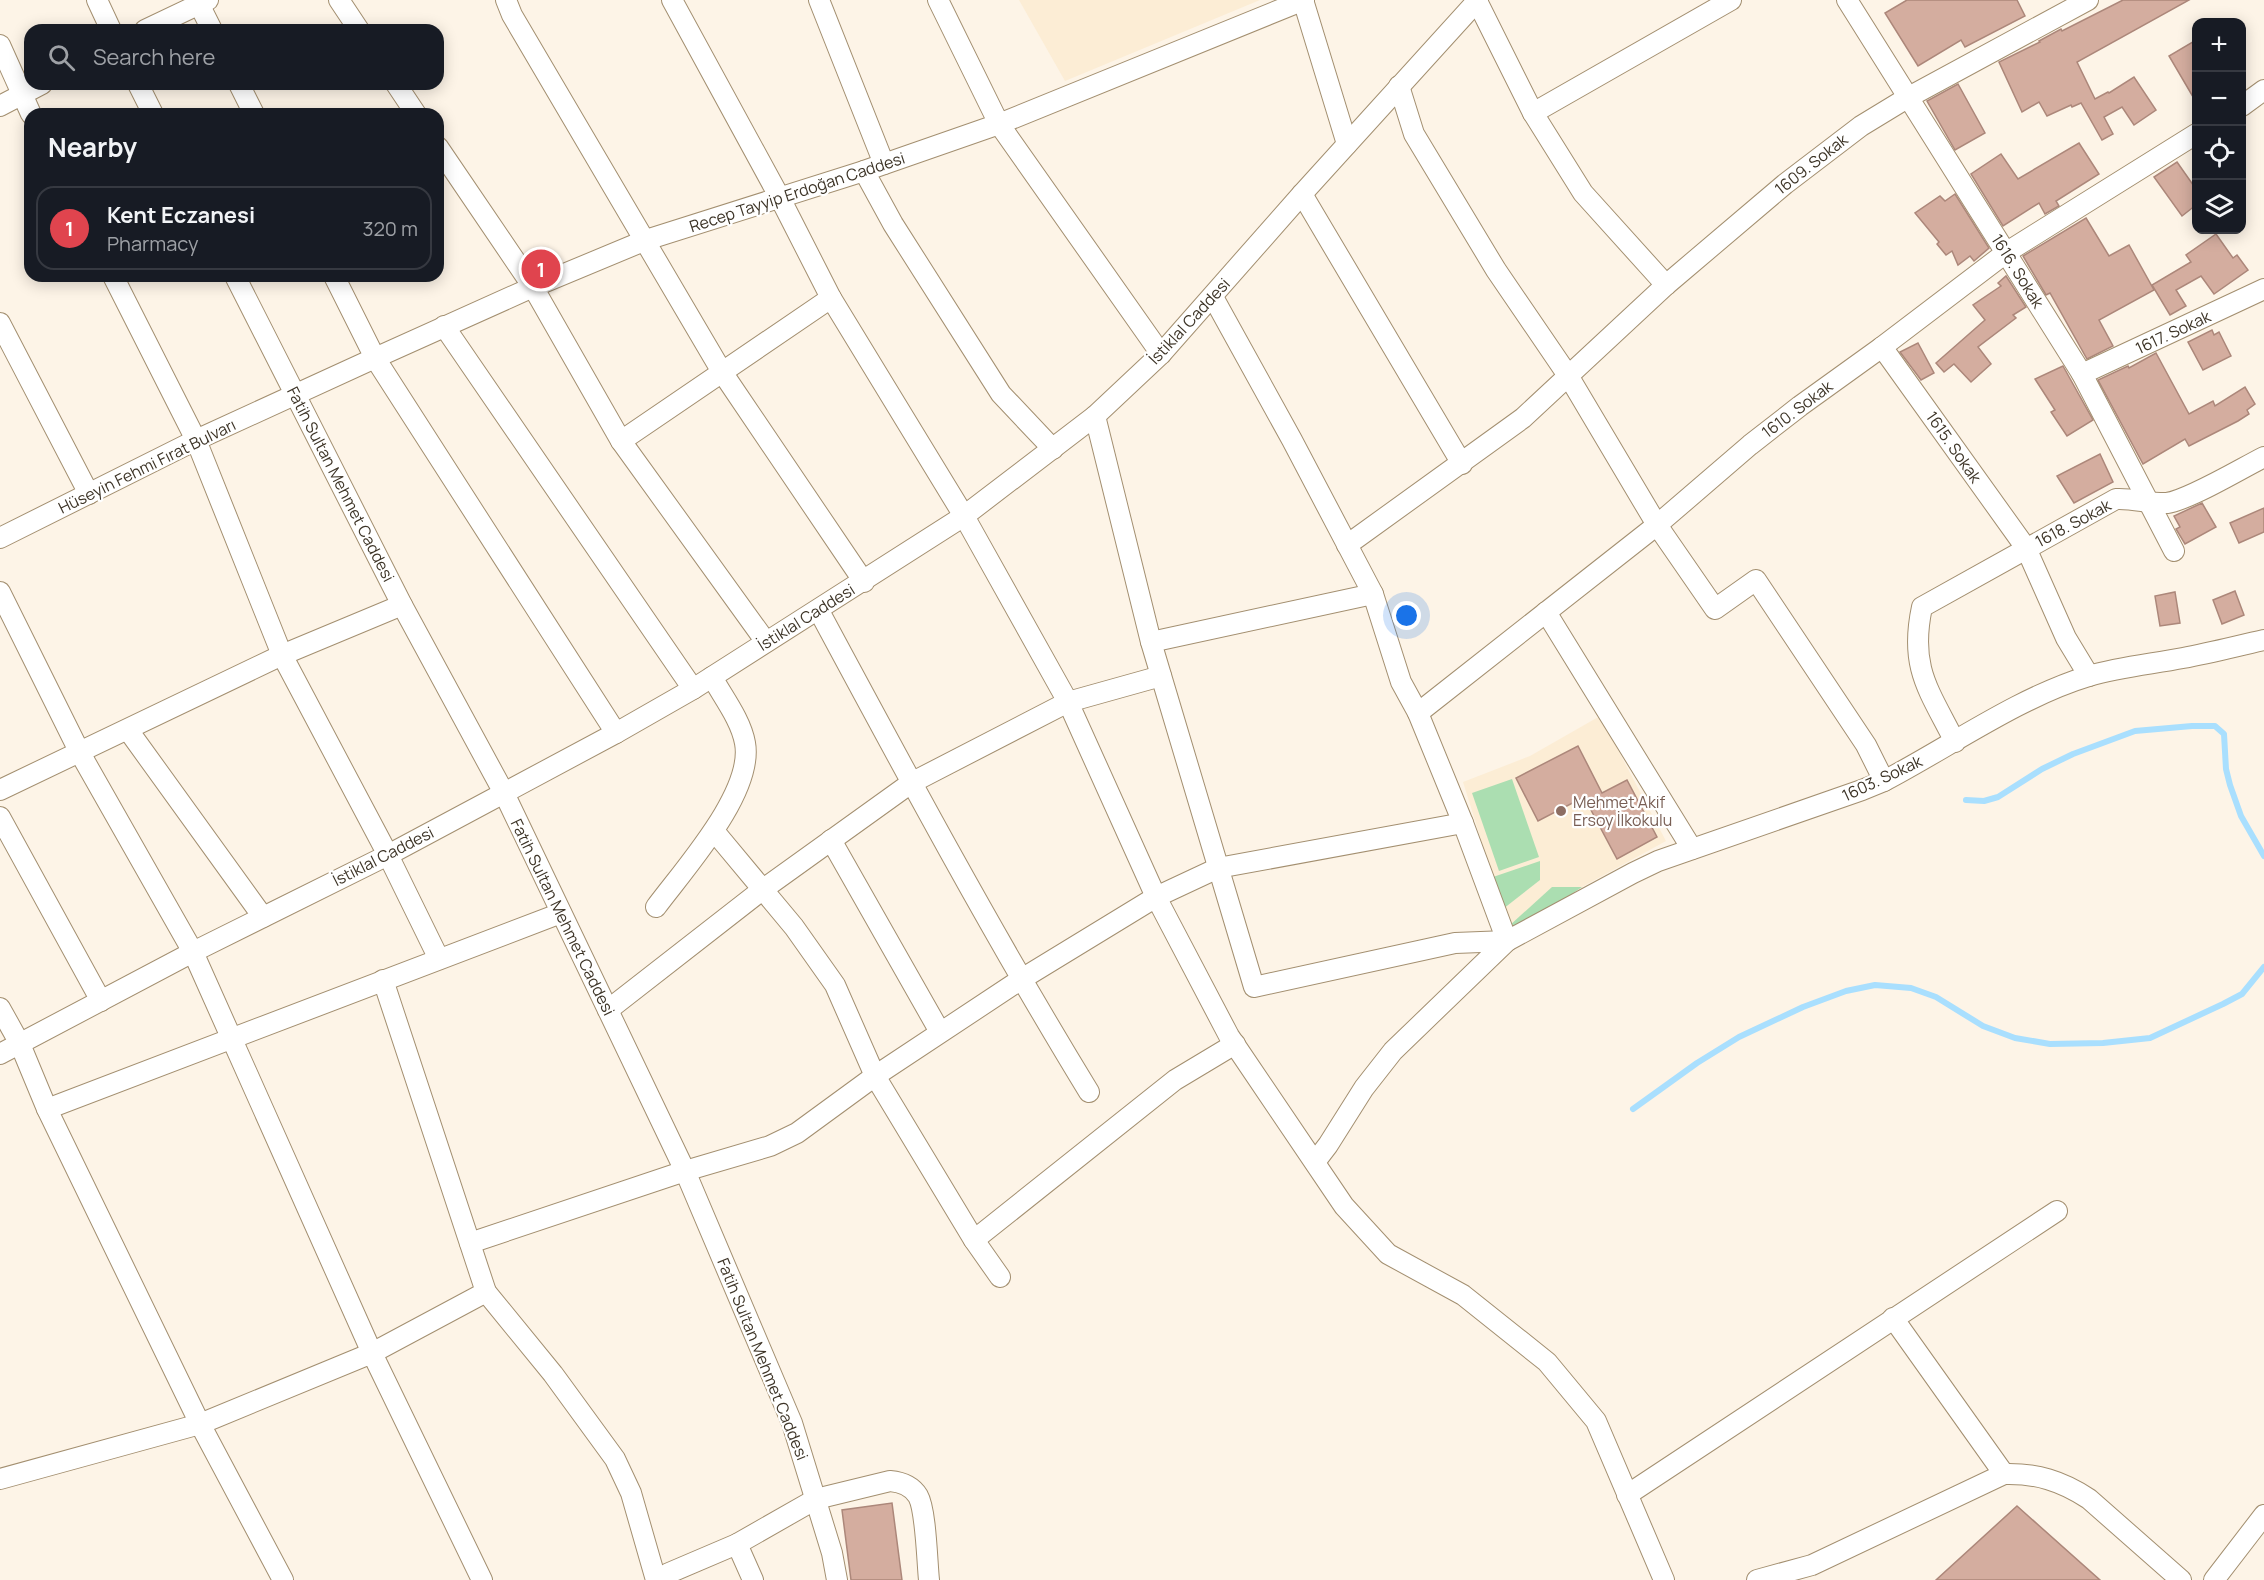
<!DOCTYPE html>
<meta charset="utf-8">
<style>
:root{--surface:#171b24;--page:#20242c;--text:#f1f3f6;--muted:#9ea1a6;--line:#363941;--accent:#c897c4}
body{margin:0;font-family:Manrope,sans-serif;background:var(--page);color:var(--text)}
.controls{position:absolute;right:18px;top:18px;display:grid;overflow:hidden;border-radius:12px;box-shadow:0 3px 15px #0003}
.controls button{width:54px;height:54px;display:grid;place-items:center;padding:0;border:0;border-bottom:2px solid var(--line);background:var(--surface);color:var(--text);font:30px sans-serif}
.you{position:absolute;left:1407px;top:616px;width:21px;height:21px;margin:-15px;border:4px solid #fff;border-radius:50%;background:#1a73e8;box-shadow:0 0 0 9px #1a73e833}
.badge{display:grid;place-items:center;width:39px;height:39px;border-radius:50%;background:var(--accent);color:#fff;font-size:20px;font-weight:700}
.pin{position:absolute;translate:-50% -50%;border:3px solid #fff;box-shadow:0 2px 6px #0006}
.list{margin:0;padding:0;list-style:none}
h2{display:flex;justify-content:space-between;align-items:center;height:78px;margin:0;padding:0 24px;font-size:26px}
h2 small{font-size:20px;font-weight:400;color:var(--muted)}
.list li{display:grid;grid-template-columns:39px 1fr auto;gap:18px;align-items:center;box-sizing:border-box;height:84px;margin:0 12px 12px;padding:0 12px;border:2px solid var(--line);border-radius:18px}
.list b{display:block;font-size:22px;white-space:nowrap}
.list p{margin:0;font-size:20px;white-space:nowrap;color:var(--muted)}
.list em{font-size:20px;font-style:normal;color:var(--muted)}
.icon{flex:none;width:33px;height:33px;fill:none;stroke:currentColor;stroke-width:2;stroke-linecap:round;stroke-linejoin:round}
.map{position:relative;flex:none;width:2264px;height:1580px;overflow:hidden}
.search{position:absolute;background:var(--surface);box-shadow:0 3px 15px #0003;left:24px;top:24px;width:420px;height:66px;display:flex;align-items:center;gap:15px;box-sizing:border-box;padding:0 21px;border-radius:18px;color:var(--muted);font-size:22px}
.panel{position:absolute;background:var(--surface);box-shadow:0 3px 15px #0003;left:24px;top:108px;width:420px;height:174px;border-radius:18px}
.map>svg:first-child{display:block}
.built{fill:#fcedd5}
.green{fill:#abdeb1}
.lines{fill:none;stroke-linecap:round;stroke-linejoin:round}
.stream{stroke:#a9dffe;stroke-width:6}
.building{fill:#d4ad9f;stroke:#ac877a;stroke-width:1.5}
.minor-casing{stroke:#a38f70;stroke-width:22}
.minor{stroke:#fff;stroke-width:20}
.education-dot{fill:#8d6e63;stroke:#fff;stroke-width:2}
.labels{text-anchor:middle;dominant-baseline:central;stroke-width:4.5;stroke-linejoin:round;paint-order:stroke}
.street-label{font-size:16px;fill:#3d3427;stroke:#fff}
.education-label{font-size:16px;fill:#785e54;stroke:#fff;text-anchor:start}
</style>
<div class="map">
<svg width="2264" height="1580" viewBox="0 0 2264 1580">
<rect width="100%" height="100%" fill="#fdf4e7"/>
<g class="built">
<polygon points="1019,0 1260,0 1065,81"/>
<polygon points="1600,716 1666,841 1582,887 1511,936 1463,782 1530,756"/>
</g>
<g class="green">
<polygon points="1512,779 1539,857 1499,871 1472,793"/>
<polygon points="1540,861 1540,880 1503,909 1493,877"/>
<polygon points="1552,887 1582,887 1511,936 1509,926"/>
</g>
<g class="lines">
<g class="stream">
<polyline points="1966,800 1984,801 1998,797 2042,769 2073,754 2135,731 2192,726 2215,726 2224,734 2226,769 2230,785 2241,816 2264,856"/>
<polyline points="1633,1109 1697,1063 1739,1037 1803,1007 1846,991 1875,985 1911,988 1936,997 1983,1026 2015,1038 2050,1044 2103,1043 2150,1038 2223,1004 2242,994 2264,967"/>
</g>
</g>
<g class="building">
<polygon points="1907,0 2017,0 2025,16 1965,47 1961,40 1918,66 1885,13"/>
<polygon points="2123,0 2189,0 2077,62 2095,99 2108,92 2109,93 2134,77 2156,110 2134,125 2122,107 2104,117 2113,134 2102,140 2081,103 2072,107 2071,105 2047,116 2039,102 2022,112 1999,62 2040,42 2039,41 2061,29 2062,31"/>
<polygon points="2196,40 2196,102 2169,56"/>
<polygon points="1958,84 1985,133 1955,150 1927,101"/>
<polygon points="2079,143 2099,174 2056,201 2059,206 2045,214 2039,203 2003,226 1971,174 2001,154 2018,179"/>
<polygon points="2177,162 2196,189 2196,205 2182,216 2154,177"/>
<polygon points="1955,194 1989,248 1974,261 1970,256 1958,265 1952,251 1946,255 1937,244 1939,242 1915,213 1940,196 1945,201"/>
<polygon points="2086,218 2109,256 2129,245 2154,290 2099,320 2113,346 2087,359 2050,293 2046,295 2023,256"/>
<polygon points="2216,234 2233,258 2237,255 2248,270 2214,294 2201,276 2176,290 2186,306 2170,315 2152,285 2191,262 2186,255"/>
<polygon points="2006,276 2026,307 2013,315 2016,318 1978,347 1991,364 1971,382 1954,364 1944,372 1936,363 1985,320 1973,305 2001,286 1998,283"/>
<polygon points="2212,330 2214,335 2219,332 2231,356 2203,370 2188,342"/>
<polygon points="1918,343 1934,373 1921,380 1900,352"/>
<polygon points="2156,353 2189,414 2213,401 2215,406 2245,387 2255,404 2247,410 2249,414 2238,421 2189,446 2185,439 2143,464 2098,380 2128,366 2129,368"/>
<polygon points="2063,366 2093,420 2067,436 2051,412 2055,410 2035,379"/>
<polygon points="2100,454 2113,482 2074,503 2057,476"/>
<polygon points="2202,503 2216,527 2185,544 2176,529 2180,527 2174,516"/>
<polygon points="2264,508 2264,532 2239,543 2230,523"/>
<polygon points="2235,591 2244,615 2222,624 2213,600"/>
<polygon points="2175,592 2180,623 2160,626 2155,596"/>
<polygon points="1578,746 1602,793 1627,780 1657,837 1617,859 1584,797 1538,821 1516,778"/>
<polygon points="892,1503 902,1580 851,1580 842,1510"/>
<polygon points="2017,1506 2100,1580 1936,1580"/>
</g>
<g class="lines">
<g class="minor-casing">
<g id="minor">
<polyline points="97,0 111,30"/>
<polyline points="197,0 212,30"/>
<polyline points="339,0 359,30"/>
<polyline points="506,0 512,15 722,372 864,582"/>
<polyline points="672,0 780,198 831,298 964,516 1068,702 1156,897 1229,1036 1344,1206 1388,1254 1463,1295 1547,1362 1596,1421 1664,1580"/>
<polyline points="819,0 884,164"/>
<polyline points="938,0 999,124 1161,354"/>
<polyline points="1303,0 1347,144"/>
<polyline points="1847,0 2082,374 2174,551"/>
<polyline points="1477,1 1533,113 1583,193 1666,285"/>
<polyline points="145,30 208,0"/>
<polyline points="0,45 31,114"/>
<polyline points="138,84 153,114"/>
<polyline points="239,84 254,114"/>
<polyline points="396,84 416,114"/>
<polyline points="1399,86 1414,134 1496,270 1569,377 1657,525 1715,609 1756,580 1866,745 1884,781"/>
<polyline points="0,106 42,84"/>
<polyline points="2242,106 2264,90"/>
<polyline points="1533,113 1731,0"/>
<polyline points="438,147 533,287 621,441 766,642"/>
<polyline points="864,171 893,224 1001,394 1053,449"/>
<polyline points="1302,194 1462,464"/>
<polyline points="113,276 196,440 282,655 388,855 439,959"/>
<polyline points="235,276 402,605 504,793 685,1171 792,1423 832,1553 837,1580"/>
<polyline points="334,276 375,358 616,733"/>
<polyline points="1213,297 1292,440 1373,594 1401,682 1418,713 1463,823 1507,941"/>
<polyline points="0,323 89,494"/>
<polyline points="444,326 693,689"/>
<polyline points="1882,347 2026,548 2066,638 2089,676"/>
<polyline points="2082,374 2264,289"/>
<polyline points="1095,416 1151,642 1254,987 1455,943 1507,941"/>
<polyline points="621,441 831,298"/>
<polyline points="0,538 196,440 375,358 533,287 646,240 864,171 999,124 1304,0"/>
<polyline points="1347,545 1523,418 1666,285 1785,184 1861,126 1907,98 2088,0"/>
<polyline points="0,592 80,753 193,952 372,1353 486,1292 383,980"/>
<path d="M819,611c87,162 174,324 270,481"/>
<polyline points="1546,612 1692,849"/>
<polyline points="1151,642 1373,594"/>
<polyline points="1418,713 1657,525 1750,445 1800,406 1882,347 2007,252 2196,134"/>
<polyline points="128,730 263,917"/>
<path d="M1955,742c-26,-52 -46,-74 -33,-135l194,-108c17,-1 35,5 51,4 22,-3 75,-35 97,-46"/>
<polyline points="0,790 282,655 402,605"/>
<polyline points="0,817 101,1001"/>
<polyline points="714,831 794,927 835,985 875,1076 974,1240 1000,1277"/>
<polyline points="831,840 940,1032"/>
<path d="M656,907c29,-39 98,-115 89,-164 -4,-23 -22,-46 -33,-66"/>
<polyline points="0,1008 20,1044 47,1109 200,1424 283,1580"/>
<polyline points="608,1010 762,890 911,783 1068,702 1161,676"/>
<polyline points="0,1054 193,952 388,855 616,733 693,689 964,516 1095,416 1161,354 1302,194 1478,0"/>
<polyline points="47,1109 561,913"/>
<path d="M1315,1162l13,-17 36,-57 29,-37 114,-110 126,-68 25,-12 204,-71 22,-9c65,-34 135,-84 205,-105 31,-9 63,-12 94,-18 27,-5 54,-12 81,-18"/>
<polyline points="974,1240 1175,1080 1235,1044"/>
<polyline points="470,1243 685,1171 770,1146 797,1133 875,1076 1020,980 1156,897 1218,868 1463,823"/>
<polyline points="486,1292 553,1374 615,1459 631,1493 656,1580"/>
<polyline points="1893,1318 2004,1474"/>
<polyline points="0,1479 200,1424 372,1353 482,1580"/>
<polyline points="1627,1495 2057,1211"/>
<polyline points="737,1544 753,1580"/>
<path d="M657,1580l12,-7 68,-29 79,-45 74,-18c11,1 22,5 28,15 8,14 9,65 11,84"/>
<path d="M1757,1580l55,-15 192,-91c32,-1 58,7 85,25l92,81"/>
<polyline points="2214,1580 2264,1515"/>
</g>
</g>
<use href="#minor" class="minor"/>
</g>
<circle class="education-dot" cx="1561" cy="811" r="6"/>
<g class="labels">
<g class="street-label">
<text transform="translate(1811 164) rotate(-38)">1609. Sokak</text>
<text transform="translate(797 192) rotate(-18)">Recep Tayyip Erdoğan Caddesi</text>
<text transform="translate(2018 271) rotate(58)">1616. Sokak</text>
<text transform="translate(1189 321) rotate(-47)">İstiklal Caddesi</text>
<text transform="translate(2173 332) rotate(-25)">1617. Sokak</text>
<text transform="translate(1797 409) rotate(-37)">1610. Sokak</text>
<text transform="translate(1954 447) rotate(55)">1615. Sokak</text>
<text transform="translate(147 466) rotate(-26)">Hüseyin Fehmi Fırat Bulvarı</text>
<text transform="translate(341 484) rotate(63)">Fatih Sultan Mehmet Caddesi</text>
<text transform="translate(2073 523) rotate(-28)">1618. Sokak</text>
<text transform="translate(806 617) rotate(-32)">İstiklal Caddesi</text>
<text transform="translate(1882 778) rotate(-25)">1603. Sokak</text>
<text transform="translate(383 856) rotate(-27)">İstiklal Caddesi</text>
<text transform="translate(563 917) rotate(64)">Fatih Sultan Mehmet Caddesi</text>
<text transform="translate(763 1359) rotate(68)">Fatih Sultan Mehmet Caddesi</text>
</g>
<g class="education-label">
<text x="1573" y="802">Mehmet Akif<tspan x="1573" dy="18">Ersoy İlkokulu</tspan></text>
</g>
</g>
</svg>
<div class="controls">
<button>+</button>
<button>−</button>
<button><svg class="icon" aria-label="locate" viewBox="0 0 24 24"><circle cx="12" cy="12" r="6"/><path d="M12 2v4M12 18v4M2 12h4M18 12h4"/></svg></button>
<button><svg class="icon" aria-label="layers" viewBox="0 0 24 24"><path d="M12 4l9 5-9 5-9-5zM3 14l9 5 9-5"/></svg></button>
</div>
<div class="you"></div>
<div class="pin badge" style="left:541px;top:269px;background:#e0444e">1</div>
<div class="search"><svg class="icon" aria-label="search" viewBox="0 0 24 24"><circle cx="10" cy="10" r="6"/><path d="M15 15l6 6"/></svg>Search here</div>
<section class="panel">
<h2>Nearby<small></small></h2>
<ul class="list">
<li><span class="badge" style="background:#e0444e">1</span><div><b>Kent Eczanesi</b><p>Pharmacy</p></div><em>320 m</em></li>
</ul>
</section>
</div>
